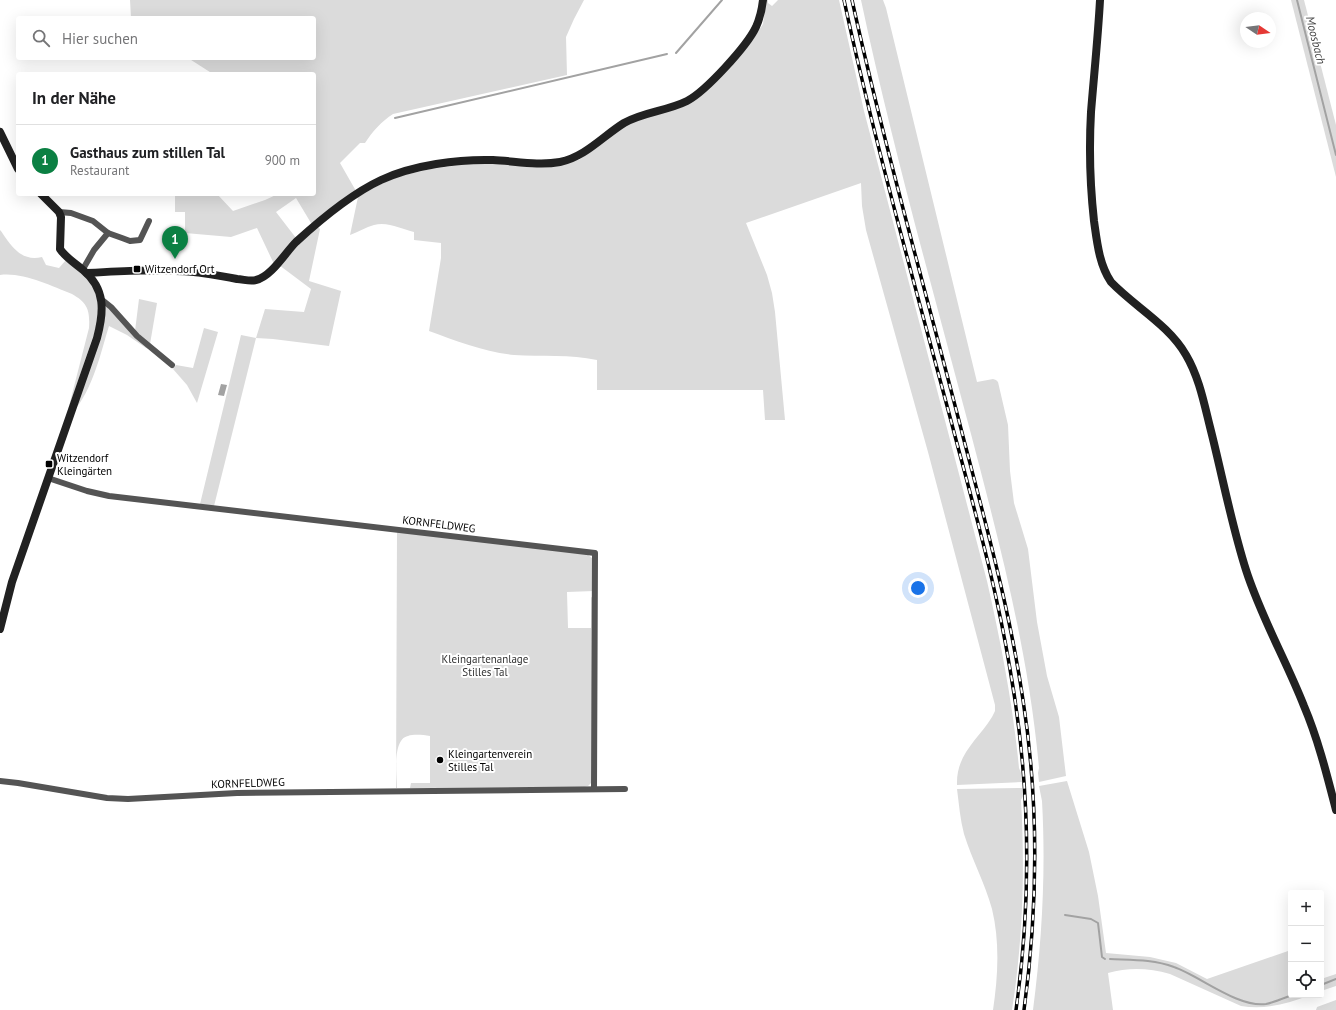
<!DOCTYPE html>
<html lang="de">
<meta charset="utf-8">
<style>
:root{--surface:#fff;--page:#f6f6f6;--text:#202124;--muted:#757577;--line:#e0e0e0;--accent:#0b8043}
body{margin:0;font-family:"PT Sans",sans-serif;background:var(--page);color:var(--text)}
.controls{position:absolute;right:12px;bottom:12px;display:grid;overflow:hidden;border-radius:4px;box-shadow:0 4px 16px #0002}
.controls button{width:36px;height:36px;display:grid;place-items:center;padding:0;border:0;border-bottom:1px solid var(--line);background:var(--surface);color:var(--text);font:20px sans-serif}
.compass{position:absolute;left:1240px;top:12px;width:36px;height:36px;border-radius:50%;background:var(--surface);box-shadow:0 4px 16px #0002;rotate:103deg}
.you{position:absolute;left:918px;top:588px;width:14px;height:14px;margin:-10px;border:3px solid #fff;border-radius:50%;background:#1a73e8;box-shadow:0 0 0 6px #1a73e833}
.badge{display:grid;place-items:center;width:26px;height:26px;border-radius:50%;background:var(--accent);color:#fff;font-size:13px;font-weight:700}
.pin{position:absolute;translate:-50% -33px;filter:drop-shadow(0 1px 2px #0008)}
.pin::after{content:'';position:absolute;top:21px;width:14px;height:12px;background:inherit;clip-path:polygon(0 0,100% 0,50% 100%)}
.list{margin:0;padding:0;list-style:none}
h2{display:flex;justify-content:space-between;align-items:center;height:52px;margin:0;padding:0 16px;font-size:17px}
h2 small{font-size:13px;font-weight:400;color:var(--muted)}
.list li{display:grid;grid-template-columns:26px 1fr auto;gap:12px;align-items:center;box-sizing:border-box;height:72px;padding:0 16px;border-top:1px solid var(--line)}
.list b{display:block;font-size:15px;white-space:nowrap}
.list p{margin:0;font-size:13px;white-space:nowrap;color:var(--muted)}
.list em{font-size:13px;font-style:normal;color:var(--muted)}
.icon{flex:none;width:22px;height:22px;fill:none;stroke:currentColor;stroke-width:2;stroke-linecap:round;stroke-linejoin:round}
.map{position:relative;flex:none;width:1336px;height:1010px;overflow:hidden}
.search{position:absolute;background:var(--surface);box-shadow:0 4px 16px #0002;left:16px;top:16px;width:300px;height:44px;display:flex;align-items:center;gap:10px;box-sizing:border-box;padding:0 14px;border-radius:4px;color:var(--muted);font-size:15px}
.panel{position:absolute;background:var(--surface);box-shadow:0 4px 16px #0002;left:16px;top:72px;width:300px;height:124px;border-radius:4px}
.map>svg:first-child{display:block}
.green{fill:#dbdbdb}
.water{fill:#a2a2a2}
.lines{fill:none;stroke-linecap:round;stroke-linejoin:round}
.stream{stroke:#a2a2a2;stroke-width:2}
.street{stroke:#545454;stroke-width:6}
.secondary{stroke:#212121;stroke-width:8}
.rail-casing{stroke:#000;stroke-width:3.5}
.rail{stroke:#fff;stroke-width:2;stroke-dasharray:6;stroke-linecap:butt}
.poi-dot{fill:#000;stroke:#fff;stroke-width:1.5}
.labels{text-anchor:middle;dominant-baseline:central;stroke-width:4;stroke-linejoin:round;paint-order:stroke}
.poi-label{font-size:11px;fill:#000;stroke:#fff;text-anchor:start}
.street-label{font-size:11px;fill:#000;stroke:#fff}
.park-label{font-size:11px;fill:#323232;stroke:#fff}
.water-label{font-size:12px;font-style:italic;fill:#434343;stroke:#fff}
</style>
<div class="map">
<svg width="1336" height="1010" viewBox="0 0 1336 1010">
<rect width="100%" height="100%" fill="#fff"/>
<g class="green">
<path d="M130,0h454l-10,19 -8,18 1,38 -174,39c-11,7 -21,18 -28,29h-5l-20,20 16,28 -42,32h-3l-15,-25 -20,14 20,26 -22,26 -17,-36 -26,9 -46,-4v-21h-10v-18h42l16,17 32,-11 13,-6h36v-120h-101l-25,-16h126v-40h-183z"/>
<path d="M766,0h2v3l4,3 6,-6h61l25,111 123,470c14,62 26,124 32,187l2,5 1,9 -65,3c-1,-31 20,-44 35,-68l3,-6v-6l-67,-253 -62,-222 -4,-24 -1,-23 -115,40 21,52 5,18 3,19 10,108h-20l-2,-30h-166v-30c-27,-6 -55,-3 -83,-5 -29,-3 -58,-14 -85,-24l12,-73v-15l-27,-3v-8c-12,-3 -27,-11 -40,-7 -8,2 -16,7 -24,10l8,-38 23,-13 19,-8 31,-7 36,-5 112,-4 38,-29 14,-9 50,-15 73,-69 9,-14z"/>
<path d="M861,0h22l3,8 91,374 16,-3 3,1 2,2 10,43 2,46 4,32 14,46 9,73 10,54 12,41 7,59 -27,6 -1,-9 1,-5c-10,-114 -39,-223 -68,-334 -38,-144 -79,-288 -110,-434z"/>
<polygon points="1291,0 1304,0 1336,125 1336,177"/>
<polygon points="318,227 320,229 309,281 341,291 329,346 273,339 256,338 214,506 200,504 241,335 256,338 265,309 304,312 311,289 279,265 291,251"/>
<path d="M0,230c2,2 3,4 5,7 10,14 19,24 37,20l4,8 13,3 7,-8 25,20 8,19 -2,26 -29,85 21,-82c1,-17 -1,-25 -17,-34 -21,-8 -49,-22 -72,-19z"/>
<polygon points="139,299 157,303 150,344 135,331"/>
<path d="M106,307h3l40,42 -3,-1 -19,-13 -18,-9c-9,29 -16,63 -36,86l30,-85z"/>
<polygon points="204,328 218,332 197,403 187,385 173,369 176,365 193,368"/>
<path d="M397,532l190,22 6,5 1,32 -27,1 1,36h23v-31l2,1 -2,185 -3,3 -4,1 -174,1 1,-5h19v-47c-7,-1 -16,-2 -22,0 -16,3 -11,40 -11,52h-1z"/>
<path d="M1067,781l22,71 9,44 8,57 44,4 26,6 31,16 84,-29v45h19c-23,9 -45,15 -69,11l-71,-32c-21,-6 -41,-7 -62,-1l5,37h-80c9,-69 13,-139 9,-209 -1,-5 -2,-10 -3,-15z"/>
<path d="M1022,788l1,8 -2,4c4,69 2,141 -9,210h-19c5,-33 7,-68 -1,-101 -7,-26 -20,-49 -28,-75 -4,-15 -5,-30 -7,-45z"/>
<polygon points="1336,974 1336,986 1321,991 1321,979"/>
<polygon points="1336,1000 1336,1010 1316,1010 1317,1007"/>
</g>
<polygon class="water" points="221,384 227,385 224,396 218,395"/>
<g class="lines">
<g class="stream">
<polyline points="1297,0 1336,155"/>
<polyline points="676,53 722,0"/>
<polyline points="395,118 667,54"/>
<polyline points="1065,915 1091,919 1098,923 1102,957 1105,959"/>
<path d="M1110,959c21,1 43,0 64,8 26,9 64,41 92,37 9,-2 18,-6 26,-9"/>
<polyline points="1321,985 1336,979"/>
</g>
<g class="street">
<polyline points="59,212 71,213 93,221 108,233 122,238 130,241 140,240 149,221"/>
<polyline points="83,269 94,250 108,233"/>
<polyline points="101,299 111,307 137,336 172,365"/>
<polyline points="48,478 87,491 109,496 595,553 594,789"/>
<polyline points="0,781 18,783 107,798 128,799 237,793 625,789"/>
</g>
<g class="secondary">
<path d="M1100,0c-2,37 -6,75 -9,112 -2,36 -1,73 3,109 3,21 5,43 17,61 24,25 58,43 75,73 13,22 18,48 24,72 12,47 21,96 36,143 15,47 40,90 58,136 14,33 23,69 32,104"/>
<polyline points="0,132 18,169"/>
<path d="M87,273c35,-2 72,-4 107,-1 14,2 29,4 43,7 6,0 13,3 19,1 15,-3 29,-27 40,-38 24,-22 55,-48 85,-62 32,-15 78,-21 112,-20 22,1 45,6 67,2 25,-5 43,-26 64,-39 19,-11 43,-12 63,-22 19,-10 60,-55 69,-74 4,-9 6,-18 7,-27"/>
<path d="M0,629l12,-47 85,-244c7,-26 9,-49 -14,-68 -8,-7 -17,-12 -23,-21l1,-32 -2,-5 -18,-18"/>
</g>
<g class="rail-casing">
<g id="rail">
<path d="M844,0c30,140 69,278 106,417 22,84 46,167 60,252 20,113 22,228 6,341"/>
<path d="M852,0c31,140 70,278 106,417 24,94 51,187 65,283 16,103 15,207 1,310"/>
</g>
</g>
<use href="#rail" class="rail"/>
</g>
<g class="poi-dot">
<rect x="133" y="265" width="8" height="8" rx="2"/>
<rect x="45" y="460" width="8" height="8" rx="2"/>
<circle cx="440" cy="760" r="4"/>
</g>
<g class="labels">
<g class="poi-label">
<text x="145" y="269">Witzendorf Ort</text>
<text x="57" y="458">Witzendorf<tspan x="57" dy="13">Kleingärten</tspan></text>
<text x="448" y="754">Kleingartenverein<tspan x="448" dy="13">Stilles Tal</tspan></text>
</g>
<g class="street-label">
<text transform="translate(439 524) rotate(7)">KORNFELDWEG</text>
<text transform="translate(248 783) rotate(-2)">KORNFELDWEG</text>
</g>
<g class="park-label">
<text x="485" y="659">Kleingartenanlage<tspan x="485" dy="13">Stilles Tal</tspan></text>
</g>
<g class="water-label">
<text transform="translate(1316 40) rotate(76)">Moosbach</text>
</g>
</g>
</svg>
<div class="controls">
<button>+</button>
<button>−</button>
<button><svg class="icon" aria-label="locate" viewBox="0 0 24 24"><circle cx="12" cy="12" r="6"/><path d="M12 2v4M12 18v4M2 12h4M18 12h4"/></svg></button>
</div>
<svg class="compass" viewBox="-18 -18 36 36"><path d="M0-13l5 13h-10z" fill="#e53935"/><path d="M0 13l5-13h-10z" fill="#757577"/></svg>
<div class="you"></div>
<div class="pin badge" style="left:175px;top:259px">1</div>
<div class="search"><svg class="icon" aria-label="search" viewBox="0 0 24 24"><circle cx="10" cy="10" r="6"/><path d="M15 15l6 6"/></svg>Hier suchen</div>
<section class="panel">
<h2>In der Nähe<small></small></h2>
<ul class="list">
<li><span class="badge">1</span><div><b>Gasthaus zum stillen Tal</b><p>Restaurant</p></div><em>900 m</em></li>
</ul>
</section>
</div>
